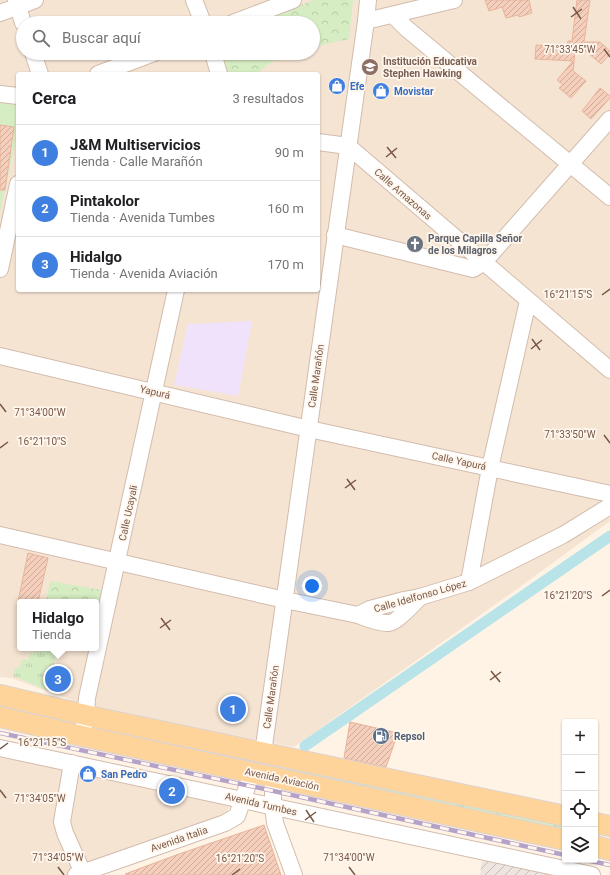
<!DOCTYPE html>
<html lang="es">
<meta charset="utf-8">
<style>
:root{--surface:#fff;--page:#f2f2f2;--text:#202124;--muted:#757577;--line:#e0e0e0;--accent:#ee6144}
body{margin:0;font-family:Roboto,sans-serif;background:var(--page);color:var(--text)}
.controls{position:absolute;right:12px;bottom:12px;display:grid;overflow:hidden;border-radius:4px;box-shadow:0 1px 3px #0004}
.controls button{width:36px;height:36px;display:grid;place-items:center;padding:0;border:0;border-bottom:1px solid var(--line);background:var(--surface);color:var(--text);font:20px sans-serif}
.you{position:absolute;left:312px;top:586px;width:14px;height:14px;margin:-10px;border:3px solid #fff;border-radius:50%;background:#1a73e8;box-shadow:0 0 0 6px #1a73e833}
.badge{display:grid;place-items:center;width:26px;height:26px;border-radius:50%;background:var(--accent);color:#fff;font-size:13px;font-weight:700}
.pin{position:absolute;translate:-50% -50%;border:2px solid #fff;box-shadow:0 1px 4px #0006}
.popup{position:absolute;left:17px;top:599px;width:82px;height:52px;box-sizing:border-box;display:grid;place-content:center;border-radius:4px;background:var(--surface);filter:drop-shadow(0 1px 3px #0005);font-size:13px;white-space:nowrap;color:var(--muted)}
.popup b{font-size:15px;color:var(--text)}
.popup::after{content:'';position:absolute;left:50%;top:100%;margin-left:-8px;border:8px solid transparent;border-top-color:var(--surface)}
.list{margin:0;padding:0;list-style:none}
h2{display:flex;justify-content:space-between;align-items:center;height:52px;margin:0;padding:0 16px;font-size:17px}
h2 small{font-size:13px;font-weight:400;color:var(--muted)}
.list li{display:grid;grid-template-columns:26px 1fr auto;gap:12px;align-items:center;box-sizing:border-box;height:56px;padding:0 16px;border-top:1px solid var(--line)}
.list b{display:block;font-size:15px;white-space:nowrap}
.list p{margin:0;font-size:13px;white-space:nowrap;color:var(--muted)}
.list em{font-size:13px;font-style:normal;color:var(--muted)}
.icon{flex:none;width:22px;height:22px;fill:none;stroke:currentColor;stroke-width:2;stroke-linecap:round;stroke-linejoin:round}
.map{position:relative;flex:none;width:610px;height:875px;overflow:hidden}
.search{position:absolute;background:var(--surface);box-shadow:0 1px 3px #0004;left:16px;top:16px;width:304px;height:44px;display:flex;align-items:center;gap:10px;box-sizing:border-box;padding:0 14px;border-radius:22px;color:var(--muted);font-size:15px}
.panel{position:absolute;background:var(--surface);box-shadow:0 1px 3px #0004;left:16px;top:72px;width:304px;height:220px;border-radius:4px}
.map>svg:first-child{display:block}
.residential{fill:#f6e4d3;fill-rule:evenodd}
.industrial{fill:url(#industrial-furrows)}
.education{fill:#f0e2fa}
.grass{fill:url(#grass-tufts)}
.park{fill:url(#park-crowns)}
.pitch{fill:#d6ecc2}
.lines{fill:none;stroke-linecap:round;stroke-linejoin:round}
.canal{stroke:#b8e4e9;stroke-width:11}
.building{fill:url(#building-hatch);stroke:#e8b49a}
.minor-casing{stroke:#d2bcad;stroke-width:18}
.major-casing{stroke:#dcd3cf;stroke-width:22}
.minor{stroke:#fff;stroke-width:16}
.major{stroke:#ffd49b;stroke-width:20}
.rail-casing{stroke:#b5a2c8;stroke-width:4.5}
.rail{stroke:#fff7ed;stroke-width:3;stroke-dasharray:9;stroke-linecap:butt}
.ticks{fill:none;stroke:#785748;stroke-width:1.5}
.labels{text-anchor:middle;dominant-baseline:central;stroke-width:3.5;stroke-linejoin:round;paint-order:stroke}
.education-label{font-size:10px;font-weight:bold;fill:#785e54;stroke:#fff7ed;text-anchor:start}
.shop-label{font-size:10px;font-weight:bold;fill:#366cbe;stroke:#fff7ed;text-anchor:start}
.street-label{font-size:10px;fill:#785748;stroke:#fff7ed}
.worship-label{font-size:10px;font-weight:bold;fill:#5b616d;stroke:#fff7ed;text-anchor:start}
.service-label{font-size:10px;font-weight:bold;fill:#4e5e75;stroke:#fff7ed;text-anchor:start}
.ticks-label{font-size:10px;text-anchor:middle;fill:#785748;stroke:#fff7ed;stroke-width:3.5;stroke-linejoin:round;paint-order:stroke}
</style>
<div class="map">
<svg width="610" height="875" viewBox="0 0 610 875">
<defs>
<pattern id="industrial-furrows" width="10" height="10" patternUnits="userSpaceOnUse"><rect width="10" height="10" fill="#ede5df"/><path d="M-1 1l2-2M0 10L10 0M9 11l2-2" fill="none" stroke="#c5bcb7"/></pattern>
<pattern id="grass-tufts" width="24" height="20" patternUnits="userSpaceOnUse"><rect width="24" height="20" fill="#d6ecc2"/><path d="M3 7l-1-3M5 7V3M7 7l1-3M15 17l-1-3M17 17v-4M19 17l1-3" fill="none" stroke="#bbcca8"/></pattern>
<pattern id="park-crowns" width="20" height="18" patternUnits="userSpaceOnUse"><rect width="20" height="18" fill="#d6ecc2"/><path d="M2 6a3 3 0 1 1 6 0M12 15a3 3 0 1 1 6 0" fill="none" stroke="#bbcca8"/></pattern>
<pattern id="building-hatch" width="6" height="6" patternUnits="userSpaceOnUse"><rect width="6" height="6" fill="#f5cfbb"/><path d="M-1 1l2-2M0 6l6-6M5 7l2-2" fill="none" stroke="#cbab9a"/></pattern>
</defs>
<rect width="100%" height="100%" fill="#fef3e5"/>
<g class="residential">
<path d="M0,0h610v521l-93,68 -223,158 -195,-37 -88,-32 -11,-1zM23,23h290v30h-290zM18,74h300v216h-300zM20,602h76v46h-76z"/>
<polygon points="0,741 237,791 223,820 68,875 0,875"/>
</g>
<polygon class="industrial" points="482,859 550,875 480,875"/>
<polygon class="education" points="252,321 238,396 174,385 188,324"/>
<g class="grass">
<polygon points="35,648 57,648 49,691 13,676 15,668 19,668 22,659 28,660 30,653 34,653"/>
<polygon points="290,764 565,823 565,833 287,774"/>
</g>
<g class="park">
<polygon points="314,0 353,0 349,39 313,47 313,23 257,23"/>
<polygon points="223,53 289,53 270,63 257,74 228,74"/>
<polygon points="50,581 102,590 96,615 96,602 46,602"/>
</g>
<polygon class="pitch" points="0,102 18,105 18,131 0,212"/>
<g class="lines">
<polyline class="canal" points="305,746 610,536"/>
</g>
<g class="building">
<polygon points="485,0 529,0 532,13 519,17 518,15 506,18 502,7 489,11"/>
<polygon points="577,0 590,0 584,42 600,42 610,51 610,54 601,64 576,43 573,71 586,81 571,98 559,88 563,85 557,80 573,61 535,59 536,45 550,46 550,48 566,48 568,41 573,41 572,40"/>
<polygon points="600,88 610,96 610,98 591,119 582,111"/>
<polygon points="0,125 14,127 5,190 0,190"/>
<polygon points="28,553 48,558 38,602 18,602"/>
<polygon points="350,722 398,733 386,767 344,758"/>
<polygon points="264,825 281,875 126,875 125,874 179,854"/>
</g>
<g class="lines">
<g class="minor-casing">
<g id="minor">
<polyline points="16,0 23,23"/>
<polyline points="194,0 203,23"/>
<polyline points="0,13 35,0"/>
<polyline points="393,15 406,28 448,63 610,197"/>
<polyline points="366,21 454,0"/>
<polyline points="233,23 293,0"/>
<polyline points="33,53 40,74"/>
<polyline points="213,53 219,74"/>
<polyline points="98,74 154,53"/>
<polyline points="0,94 18,96"/>
<polyline points="318,142 348,146 610,370"/>
<polyline points="335,235 473,269 483,263 610,119"/>
<polyline points="0,269 18,184"/>
<polyline points="0,356 309,429 610,494"/>
<polyline points="0,535 285,600 358,615 370,609 404,600 420,597 469,582 563,535 610,506"/>
<polyline points="469,582 490,468 528,301"/>
<path d="M358,615c8,3 22,9 31,8 7,0 25,-20 31,-26"/>
<polyline points="82,736 86,715 87,698 176,290"/>
<polyline points="0,748 592,875"/>
<polyline points="263,753 366,21 368,0"/>
<polyline points="72,763 62,822 65,833 83,873"/>
<polyline points="273,777 273,807 275,823 294,875"/>
<polyline points="76,875 225,823 237,816 252,773"/>
</g>
</g>
<g class="major-casing">
<g id="major">
<polyline points="0,695 98,718 565,816"/>
<polyline points="0,717 82,736 565,840"/>
<polyline points="595,823 610,826"/>
<polyline points="595,846 610,850"/>
</g>
</g>
<use href="#minor" class="minor"/>
<use href="#major" class="major"/>
<g class="rail-casing">
<g id="rail">
<polyline points="0,733 269,790 565,855"/>
<polyline points="586,860 610,865"/>
</g>
</g>
<use href="#rail" class="rail"/>
</g>
<path class="ticks" d="M573,7l8,12M571,17l11,-8M604,49l6,8M387,147l9,11M386,157l11,-9M602,295l8,-6M532,339l8,11M531,349l11,-9M0,404l6,8M604,435l6,8M0,448l8,-6M347,479l8,11M345,488l11,-8M602,596l8,-6M161,618l9,12M160,628l11,-8M491,671l9,11M490,680l11,-8M0,749l8,-6M0,790l6,8M306,810l8,12M305,820l11,-8M58,867l6,8M349,867l6,8M232,875l8,-6"/>
<defs>
<g id="school-disc" transform="scale(0.9)"><circle r="9.5" fill="#8d6e63" stroke="#fff7ed"/><path d="M0-5L7-2L0 1L-7-2ZM-4 1L0 2.5L4 1V4Q0 6-4 4Z" fill="#fff"/></g>
<g id="shop-disc" transform="scale(0.9)"><circle r="9.5" fill="#3f7fe0" stroke="#fff7ed"/><path d="M-5-2.5h2.3a2.7 3.5 0 0 1 5.4 0H5L5.5 6h-11ZM-1.5-2.5h3a1.5 2.3 0 0 0-3 0Z" fill="#fff"/></g>
<g id="church-disc" transform="scale(0.9)"><circle r="9.5" fill="#6b7280" stroke="#fff7ed"/><path d="M-1.2-6h2.4v3.5h3.3v2.4h-3.3V6h-2.4V-.1h-3.3v-2.4h3.3Z" fill="#fff"/></g>
<g id="fuel-disc" transform="scale(0.9)"><circle r="9.5" fill="#5c6f8a" stroke="#fff7ed"/><path d="M-5.5-6h7V0h2V4h1.3V-2.5L3-4.5l.8-.8L6-3V5H2.5V1h-1V6h-7ZM-4.2-4.7v3.2H.2V-4.7Z" fill="#fff"/></g>
</defs>
<g fill-rule="evenodd">
<use href="#school-disc" x="370" y="67"/>
<use href="#shop-disc" x="337" y="86"/>
<use href="#shop-disc" x="381" y="91"/>
<use href="#church-disc" x="415" y="244"/>
<use href="#fuel-disc" x="381" y="736"/>
<use href="#shop-disc" x="88" y="774"/>
</g>
<g class="labels">
<g class="education-label">
<text x="383" y="61">Institución Educativa<tspan x="383" dy="12">Stephen Hawking</tspan></text>
</g>
<g class="shop-label">
<text x="350" y="86">Efe</text>
<text x="394" y="91">Movistar</text>
<text x="101" y="774">San Pedro</text>
</g>
<g class="street-label">
<text transform="translate(403 194) rotate(41)">Calle Amazonas</text>
<text transform="translate(316 376) rotate(-82)">Calle Marañón</text>
<text transform="translate(155 392) rotate(13)">Yapurá</text>
<text transform="translate(459 461) rotate(12)">Calle Yapurá</text>
<text transform="translate(128 513) rotate(-78)">Calle Ucayali</text>
<text transform="translate(420 596) rotate(-16)">Calle Idelfonso López</text>
<text transform="translate(271 697) rotate(-82)">Calle Marañón</text>
<text transform="translate(282 779) rotate(12)">Avenida Aviación</text>
<text transform="translate(261 804) rotate(13)">Avenida Tumbes</text>
<text transform="translate(179 839) rotate(-19)">Avenida Italia</text>
</g>
<g class="worship-label">
<text x="428" y="238">Parque Capilla Señor<tspan x="428" dy="12">de los Milagros</tspan></text>
</g>
<g class="service-label">
<text x="394" y="736">Repsol</text>
</g>
</g>
<g class="ticks-label">
<text x="570" y="53">71°33'45"W</text>
<text x="568" y="298">16°21'15"S</text>
<text x="40" y="416">71°34'00"W</text>
<text x="570" y="438">71°33'50"W</text>
<text x="42" y="445">16°21'10"S</text>
<text x="568" y="599">16°21'20"S</text>
<text x="42" y="746">16°21'15"S</text>
<text x="40" y="802">71°34'05"W</text>
<text x="58" y="861">71°34'05"W</text>
<text x="349" y="861">71°34'00"W</text>
<text x="240" y="862">16°21'20"S</text>
</g>
</svg>
<div class="controls">
<button>+</button>
<button>−</button>
<button><svg class="icon" aria-label="locate" viewBox="0 0 24 24"><circle cx="12" cy="12" r="6"/><path d="M12 2v4M12 18v4M2 12h4M18 12h4"/></svg></button>
<button><svg class="icon" aria-label="layers" viewBox="0 0 24 24"><path d="M12 4l9 5-9 5-9-5zM3 14l9 5 9-5"/></svg></button>
</div>
<div class="you"></div>
<div class="pin badge" style="left:233px;top:709px;background:#3f7fe0">1</div>
<div class="pin badge" style="left:172px;top:791px;background:#3f7fe0">2</div>
<div class="pin badge" style="left:58px;top:679px;background:#3f7fe0">3</div>
<div class="popup"><b>Hidalgo</b>Tienda</div>
<div class="search"><svg class="icon" aria-label="search" viewBox="0 0 24 24"><circle cx="10" cy="10" r="6"/><path d="M15 15l6 6"/></svg>Buscar aquí</div>
<section class="panel">
<h2>Cerca<small>3 resultados</small></h2>
<ul class="list">
<li><span class="badge" style="background:#3f7fe0">1</span><div><b>J&amp;M Multiservicios</b><p>Tienda · Calle Marañón</p></div><em>90 m</em></li>
<li><span class="badge" style="background:#3f7fe0">2</span><div><b>Pintakolor</b><p>Tienda · Avenida Tumbes</p></div><em>160 m</em></li>
<li><span class="badge" style="background:#3f7fe0">3</span><div><b>Hidalgo</b><p>Tienda · Avenida Aviación</p></div><em>170 m</em></li>
</ul>
</section>
</div>
